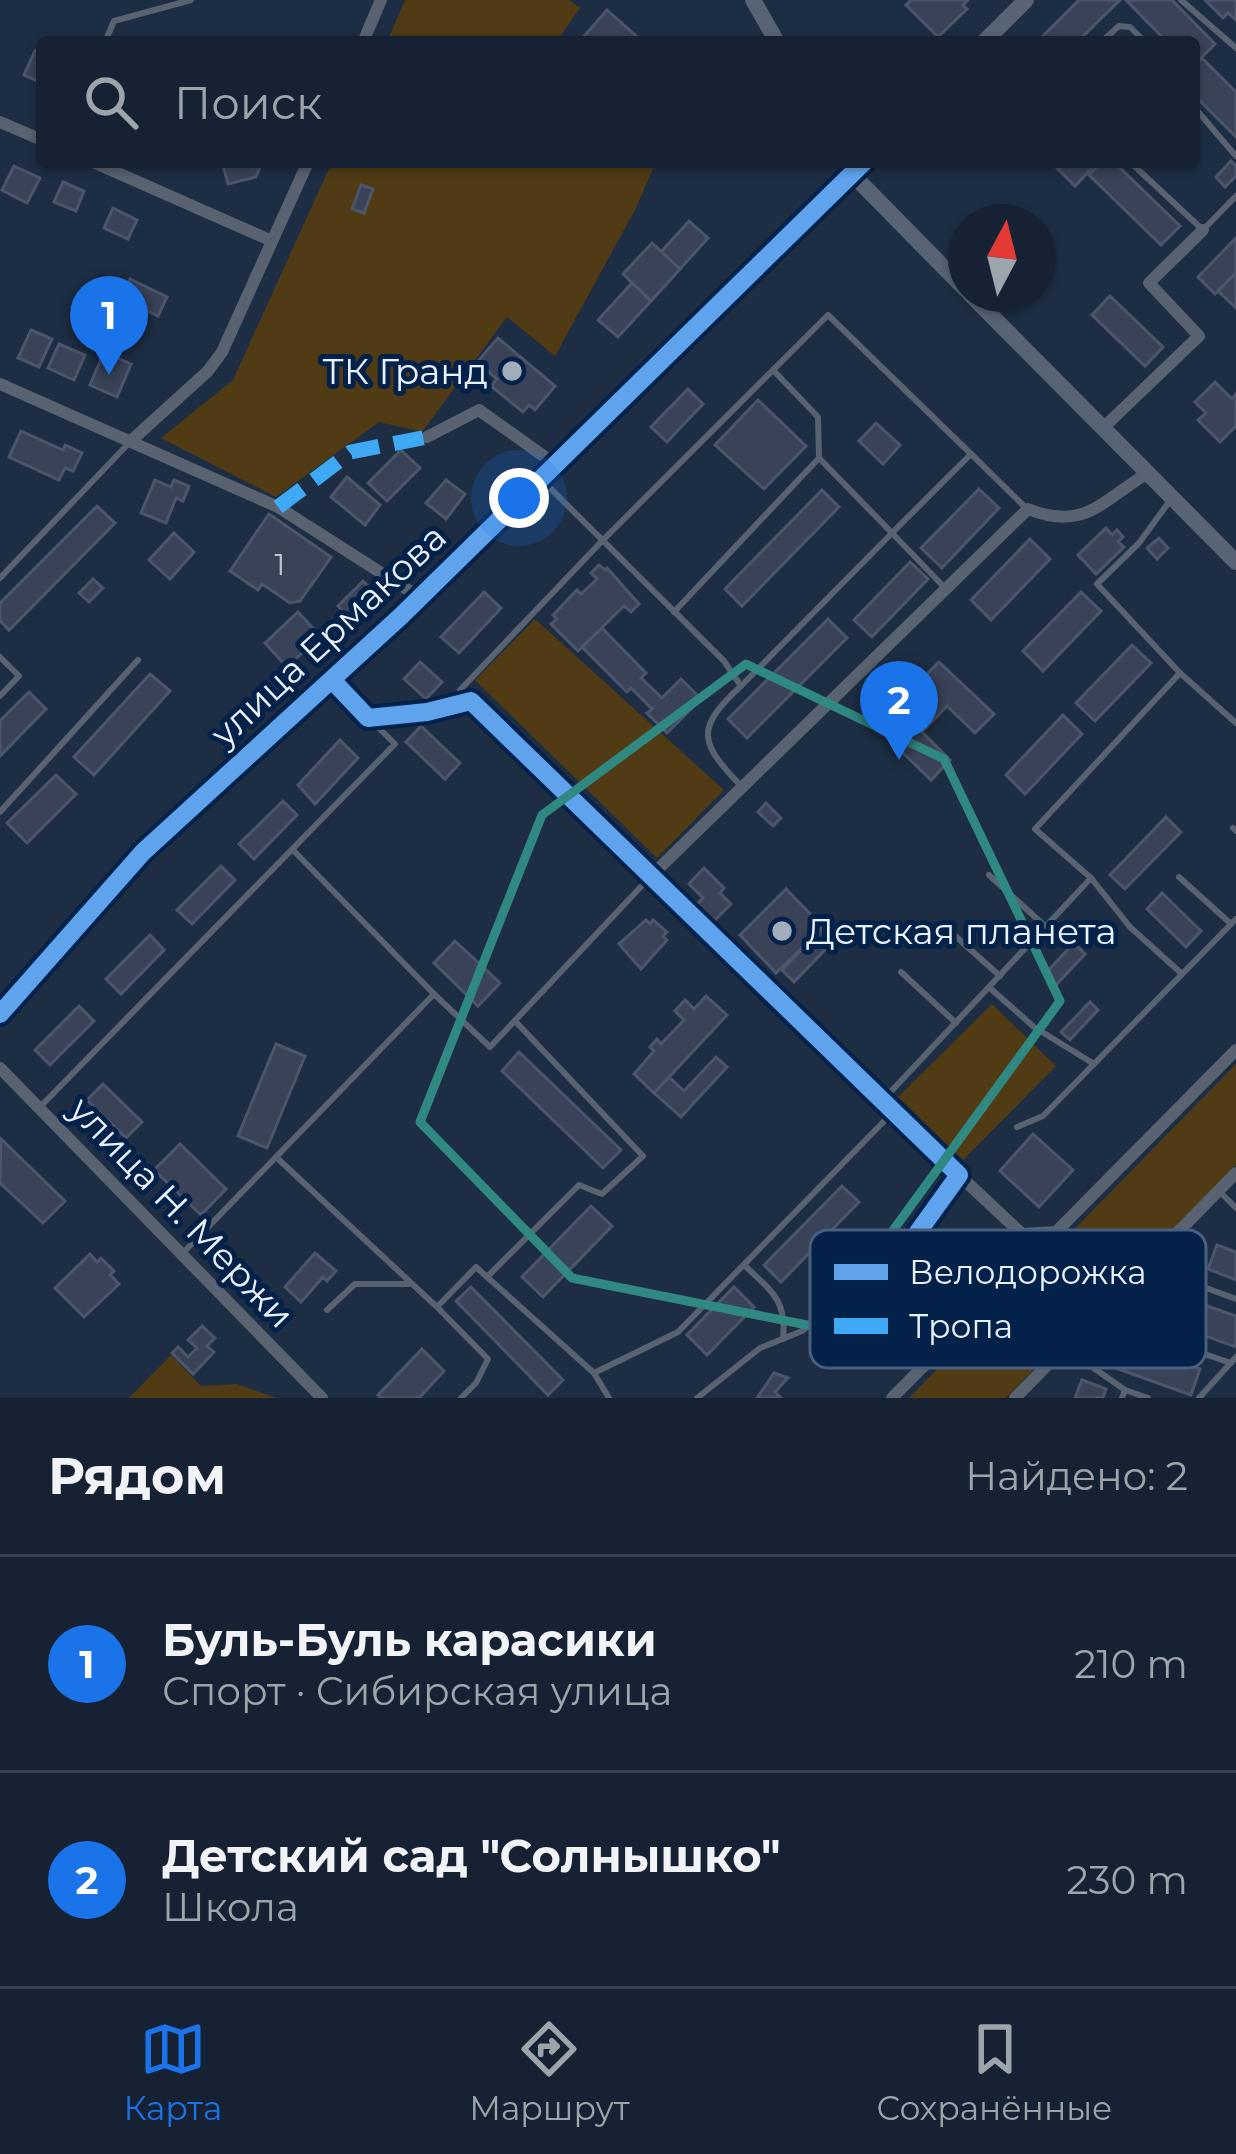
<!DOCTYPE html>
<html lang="ru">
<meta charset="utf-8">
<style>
:root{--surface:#162233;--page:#1f2a3b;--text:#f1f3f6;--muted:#9ea4ac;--line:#353f4e;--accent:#1a73e8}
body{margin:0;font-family:Montserrat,sans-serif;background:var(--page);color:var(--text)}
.compass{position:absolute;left:948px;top:204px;width:108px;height:108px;border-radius:50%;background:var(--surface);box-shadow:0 3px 9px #0004;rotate:7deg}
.you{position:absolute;left:519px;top:498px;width:42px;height:42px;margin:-30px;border:9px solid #fff;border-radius:50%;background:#1a73e8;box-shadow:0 0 0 18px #1a73e833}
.badge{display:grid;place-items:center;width:78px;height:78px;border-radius:50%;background:var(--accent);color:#fff;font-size:39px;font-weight:700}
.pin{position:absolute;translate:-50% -99px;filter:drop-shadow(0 3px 6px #0008)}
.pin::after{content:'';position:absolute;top:63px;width:42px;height:36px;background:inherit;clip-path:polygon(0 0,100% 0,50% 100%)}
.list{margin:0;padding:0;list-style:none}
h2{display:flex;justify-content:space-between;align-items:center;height:156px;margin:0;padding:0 48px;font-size:51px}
h2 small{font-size:39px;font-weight:400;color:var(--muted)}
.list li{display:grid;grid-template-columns:78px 1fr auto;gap:36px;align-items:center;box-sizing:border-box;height:216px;padding:0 48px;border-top:3px solid var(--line)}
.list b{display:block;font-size:45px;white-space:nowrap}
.list p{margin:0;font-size:39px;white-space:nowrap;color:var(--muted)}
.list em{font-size:39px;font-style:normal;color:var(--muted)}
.icon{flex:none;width:66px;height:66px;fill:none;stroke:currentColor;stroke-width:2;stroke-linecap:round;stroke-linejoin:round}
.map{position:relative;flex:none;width:1236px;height:1398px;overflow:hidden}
.search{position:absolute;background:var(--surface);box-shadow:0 3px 9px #0004;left:36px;right:36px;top:36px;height:132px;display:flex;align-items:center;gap:30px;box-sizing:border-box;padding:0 42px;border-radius:12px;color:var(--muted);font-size:45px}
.sheet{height:588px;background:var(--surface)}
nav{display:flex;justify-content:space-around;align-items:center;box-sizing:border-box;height:168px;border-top:3px solid var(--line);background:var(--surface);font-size:33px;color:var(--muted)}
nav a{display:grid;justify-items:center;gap:6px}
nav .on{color:var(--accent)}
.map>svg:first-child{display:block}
.green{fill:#503b14}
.building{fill:#394257;stroke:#4c5569;stroke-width:3}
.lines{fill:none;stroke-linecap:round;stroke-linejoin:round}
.lane{stroke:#586270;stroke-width:6}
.street{stroke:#586270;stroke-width:12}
.secondary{stroke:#586476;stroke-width:16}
.quiet{stroke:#3fa9f5;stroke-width:15;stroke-dasharray:30 15;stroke-linecap:butt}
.cycleway-casing{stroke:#032149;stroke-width:26}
.cycleway{stroke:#60a3ed;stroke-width:18}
.marked{fill:none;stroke:#308883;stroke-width:9;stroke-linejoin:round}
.poi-dot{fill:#a2adbb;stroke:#032149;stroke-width:4.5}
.labels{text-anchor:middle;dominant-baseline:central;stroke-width:10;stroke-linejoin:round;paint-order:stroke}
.number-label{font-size:30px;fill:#bdc5d2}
.poi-label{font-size:36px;fill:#e9f1fb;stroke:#032149;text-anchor:end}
.street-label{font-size:36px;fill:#e9f1fb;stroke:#032149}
.key{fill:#032149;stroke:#485f7e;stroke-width:3}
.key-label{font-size:33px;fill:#e9f1fb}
</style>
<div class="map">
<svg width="1236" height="1398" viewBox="0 0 1236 1398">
<rect width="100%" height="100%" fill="#1d2e44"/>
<g class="green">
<polygon points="405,0 569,0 580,8 556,42 387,42"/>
<polygon points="332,162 655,164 636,208 555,356 507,317 422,432 379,422 276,497 161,438 233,380"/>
<polygon points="535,619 724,790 657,858 475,680"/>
<polygon points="992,1004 1056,1066 963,1160 898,1097"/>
<polygon points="1236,1064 1236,1165 1006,1398 909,1398"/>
<polygon points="171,1355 201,1386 237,1384 276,1398 129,1398"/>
</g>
<g class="building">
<polygon points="911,0 968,0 963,5 967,9 938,37 906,5"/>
<polygon points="1079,0 1120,0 1077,42 1037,42"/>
<polygon points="1126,0 1172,0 1215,44 1194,65 1194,42 1167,42"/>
<polygon points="1205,0 1236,0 1236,20 1228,13 1223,18"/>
<polygon points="607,10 643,42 579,42"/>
<polygon points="35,51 42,54 42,83 24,75"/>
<polygon points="1202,58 1236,92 1236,137 1194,95 1194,66"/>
<polygon points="1231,161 1236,166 1236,176 1225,187 1216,177"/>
<polygon points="222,162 262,162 256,177 228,184"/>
<polygon points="1051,162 1086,162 1092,168 1075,186"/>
<polygon points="1101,162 1114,162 1180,226 1161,245 1089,175"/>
<polygon points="14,166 40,178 27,203 2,190"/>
<polygon points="63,182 84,191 76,211 54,202"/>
<polygon points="361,185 373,189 364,213 352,209"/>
<polygon points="113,208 137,220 128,239 104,228"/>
<polygon points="689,221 708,238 680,269 661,252"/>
<polygon points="1236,238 1236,273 1215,294 1198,277"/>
<polygon points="652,243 680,269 651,301 623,274"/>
<polygon points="1236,273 1236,308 1218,291"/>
<polygon points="130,279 167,297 158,316 137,306 124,334 108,326"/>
<polygon points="632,283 651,301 618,337 598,320"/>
<polygon points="1110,296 1163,347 1145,366 1092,315"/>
<polygon points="31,330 52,339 39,367 18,358"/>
<polygon points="498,338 555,386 535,410 529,405 523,412 491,386 497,379 477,362"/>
<polygon points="59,344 85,355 74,380 48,368"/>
<polygon points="104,352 131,364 117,397 90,385"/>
<polygon points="1215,382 1232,399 1236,394 1236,426 1220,442 1198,420 1206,413 1195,402"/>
<polygon points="688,389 703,404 667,442 651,427"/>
<polygon points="758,400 806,446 764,489 715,445"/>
<polygon points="876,423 900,445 883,464 859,441"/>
<polygon points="21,431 63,450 65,445 82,453 73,471 65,468 59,480 9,457"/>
<polygon points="401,450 420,468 387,501 368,483"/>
<polygon points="347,477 380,505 365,525 331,497"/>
<polygon points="155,480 171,487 174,480 189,486 183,501 176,498 166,523 141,513"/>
<polygon points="446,480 465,494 446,519 426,503"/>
<polygon points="979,489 999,508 942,568 921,548"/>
<polygon points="822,490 839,507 742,606 725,589"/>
<polygon points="97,506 115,523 9,630 0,621 0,603"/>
<polygon points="269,514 331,557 300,601 290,603 262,584 258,590 230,571"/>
<polygon points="1106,528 1112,535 1117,530 1123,537 1118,542 1124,547 1096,574 1078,555"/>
<polygon points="174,533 194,552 170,579 149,560"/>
<polygon points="1159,538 1168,548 1157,559 1147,548"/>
<polygon points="1030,539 1050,559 991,620 971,600"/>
<polygon points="910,562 928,579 872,637 854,620"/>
<polygon points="599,565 605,570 607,568 639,604 631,612 624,606 578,651 551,624 557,619 553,615 577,590 581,594 597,579 591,573"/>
<polygon points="93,579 103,588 89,602 79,593"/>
<polygon points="363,581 382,600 357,625 338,606"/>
<polygon points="484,592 501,608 459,653 441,637"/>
<polygon points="1081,592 1101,611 1043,671 1023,651"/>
<polygon points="298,612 320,636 287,667 265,643"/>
<polygon points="828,619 847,638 747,738 728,719"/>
<polygon points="602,628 646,673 641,678 662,698 681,679 701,699 667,733 647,713 652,709 631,688 627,692 582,647"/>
<polygon points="1132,645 1151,663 1095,721 1076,703"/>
<polygon points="420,662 442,682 426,699 404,679"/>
<polygon points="939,662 994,714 975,733 947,706 922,732 950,760 931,780 874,725 893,705 911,722 936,696 920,681"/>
<polygon points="150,674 170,691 94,775 74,757"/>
<polygon points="29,692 46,709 0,756 0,721"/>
<polygon points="1063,715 1082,734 1025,794 1006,775"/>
<polygon points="421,726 460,763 445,779 406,742"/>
<polygon points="340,740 358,758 315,804 298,785"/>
<polygon points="56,775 76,794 27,843 7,823"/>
<polygon points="283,801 297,815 254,859 239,844"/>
<polygon points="766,803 781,818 773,826 758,812"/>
<polygon points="1166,817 1181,832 1125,889 1110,875"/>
<polygon points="221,866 235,880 192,924 177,910"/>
<polygon points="704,868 724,888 720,893 731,904 713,922 696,905 703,898 689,884"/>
<polygon points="786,889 823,927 776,973 740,935"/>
<polygon points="1162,893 1201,931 1186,947 1147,909"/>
<polygon points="646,920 650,924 653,920 667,932 663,936 667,940 641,969 619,944"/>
<polygon points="828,922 840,934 794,982 782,970"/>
<polygon points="150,935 164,950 121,994 106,979"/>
<polygon points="455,941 500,983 478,1006 434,963"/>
<polygon points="1074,943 1085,954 1056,985 1045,974"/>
<polygon points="706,996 727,1015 654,1093 634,1074 654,1051 650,1047 657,1039 661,1044 684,1020 675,1011 685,1000 694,1009"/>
<polygon points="1090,1002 1098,1010 1070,1040 1061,1032"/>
<polygon points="79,1006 94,1021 50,1065 35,1050"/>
<polygon points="276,1044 305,1056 267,1148 238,1136"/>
<polygon points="519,1052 621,1150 603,1168 502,1071"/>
<polygon points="716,1057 727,1067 681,1117 654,1093 669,1077 684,1091"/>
<polygon points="103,1084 142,1122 126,1138 87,1100"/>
<polygon points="1033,1134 1073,1170 1039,1207 1000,1171"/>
<polygon points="1,1139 65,1201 43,1223 0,1183"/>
<polygon points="180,1144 226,1189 201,1215 154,1170"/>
<polygon points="842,1186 859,1202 781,1282 764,1265"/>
<polygon points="591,1206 612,1226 543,1297 522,1277"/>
<polygon points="1217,1245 1236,1252 1236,1280 1208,1269"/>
<polygon points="315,1253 336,1271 327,1281 323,1277 301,1302 285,1287"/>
<polygon points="90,1254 97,1262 101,1258 114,1271 110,1275 119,1284 84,1317 55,1288"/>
<polygon points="471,1287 563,1380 548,1395 456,1301"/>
<polygon points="734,1287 754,1307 707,1355 687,1335"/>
<polygon points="1165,1291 1236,1316 1236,1347 1156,1318"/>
<polygon points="202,1326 215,1338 207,1346 214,1352 193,1374 172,1353 178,1347 188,1357 197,1348 188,1340"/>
<polygon points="1122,1341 1200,1369 1191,1395 1113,1367"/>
<polygon points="422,1349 444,1371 419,1398 381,1398 378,1395"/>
<polygon points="774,1373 788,1378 775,1392 781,1398 757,1398"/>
<polygon points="1082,1380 1106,1389 1103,1398 1075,1398"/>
</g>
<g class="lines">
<g class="lane">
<polyline points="1181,0 1236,48"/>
<polyline points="105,42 114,21 191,0"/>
<polyline points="1101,42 1119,26 1130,27 1145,42"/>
<polyline points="1194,107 1236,156"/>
<polyline points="1130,162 1203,230 1236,196"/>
<polyline points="773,370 818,417 819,458"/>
<path d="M544,482l180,179 17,25c-47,43 -41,57 0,100"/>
<polyline points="0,578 130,442"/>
<polyline points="674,612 819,458 892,533 971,454 1026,508"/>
<polyline points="0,657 19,676 0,696"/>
<polyline points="1180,673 1236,723"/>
<polyline points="741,686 892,533 946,589"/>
<polyline points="470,701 460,690 602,541 828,315 971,454"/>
<polyline points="0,812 138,660"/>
<polyline points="1233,828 1236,831"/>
<polyline points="989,875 1046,927"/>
<polyline points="1179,877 1230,923"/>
<polyline points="1091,878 1130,927 1182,974"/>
<polyline points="944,926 1000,976"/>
<polyline points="901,972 956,1023"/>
<polyline points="991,989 1034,1027 1094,1064"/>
<polyline points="434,994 490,1047 651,876"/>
<polyline points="884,1099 1091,878 1035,829 1180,673 1097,584 1139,543 1169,502"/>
<polyline points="41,1106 395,744 372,721"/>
<polyline points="1017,1127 1043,1116 1236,919"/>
<polyline points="276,1157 437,1307 476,1267 594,1373 609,1398"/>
<polyline points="1221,1193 1236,1208"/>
<polyline points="181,1255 434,994 293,850"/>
<path d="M744,1265c27,26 43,34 39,74"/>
<polyline points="487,1277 579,1185 602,1194 643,1156 515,1021"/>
<polyline points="1195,1284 1236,1299"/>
<polyline points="1107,1305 1148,1335 1231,1363"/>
<polyline points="437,1307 488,1359 476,1383 461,1398"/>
<polyline points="327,1310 355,1284 409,1284"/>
<polyline points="1065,1348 1125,1390"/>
<polyline points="594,1373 678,1332 894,1111"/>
<polyline points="697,1398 760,1348 802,1331 915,1234"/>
<polyline points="1122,1398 1125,1390 1148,1398"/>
<polyline points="1199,1398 1236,1357"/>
</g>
<g class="street">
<polyline points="363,42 381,0"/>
<polyline points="0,122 42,140"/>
<polyline points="93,162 272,241"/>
<polyline points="0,384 278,507 419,597"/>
<polyline points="1102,429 1199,336 1149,283 1203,230"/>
<polyline points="427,437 479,410 556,465"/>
<polyline points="132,440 208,371 222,352 308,162"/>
<polyline points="332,680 368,718 427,712 471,701 959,1175 918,1232 987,1304"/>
<path d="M651,876l377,-367c55,22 72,-6 118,-35"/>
<polyline points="0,1068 322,1398"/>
<polyline points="959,1175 1022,1234 1056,1232"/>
<polyline points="892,1398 1236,1050"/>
<polyline points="1015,1398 1236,1173"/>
</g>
<g class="secondary">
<polyline points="753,0 777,42"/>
<polyline points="984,42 1026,0"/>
<polyline points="845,162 852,174 966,290"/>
<polyline points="970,294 1236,562"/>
<polyline points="0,1014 143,852 401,616 864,162"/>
</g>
<polyline class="quiet" points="278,507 351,452 427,437"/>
<g class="cycleway-casing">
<g id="cycleway">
<polyline points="332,680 368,718 427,712 471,701 959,1175 918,1232 987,1304"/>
<polyline points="0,1014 143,852 401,616 864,162"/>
</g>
</g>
<use href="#cycleway" class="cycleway"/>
</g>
<path class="marked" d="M746,664l198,95 116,242 -238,327 -250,-50 -152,-156 122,-307z"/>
<g class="poi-dot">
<circle cx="512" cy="371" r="12"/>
<circle cx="782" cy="931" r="12"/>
</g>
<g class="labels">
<g class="number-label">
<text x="280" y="564">1</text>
</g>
<g class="poi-label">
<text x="488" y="371">ТК Гранд</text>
<text x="806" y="931" text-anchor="start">Детская планета</text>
</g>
<g class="street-label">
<text transform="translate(328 635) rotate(-43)">улица Ермакова</text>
<text transform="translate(182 1212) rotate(46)">улица Н. Мержи</text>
</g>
</g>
<rect x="810" y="1230" width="396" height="138" rx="18" class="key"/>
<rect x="834" y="1264" width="54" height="16" fill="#60a3ed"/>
<rect x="834" y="1318" width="54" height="16" fill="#3fa9f5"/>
<g class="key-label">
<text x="909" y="1284">Велодорожка</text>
<text x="909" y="1338">Тропа</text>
</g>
</svg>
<svg class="compass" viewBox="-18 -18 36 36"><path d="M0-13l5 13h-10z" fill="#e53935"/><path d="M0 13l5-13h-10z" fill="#9ea4ac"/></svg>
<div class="you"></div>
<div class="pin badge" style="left:109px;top:375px">1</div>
<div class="pin badge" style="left:899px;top:760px">2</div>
<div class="search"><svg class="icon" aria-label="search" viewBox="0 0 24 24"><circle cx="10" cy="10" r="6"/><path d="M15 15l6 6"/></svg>Поиск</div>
</div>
<section class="sheet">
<h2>Рядом<small>Найдено: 2</small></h2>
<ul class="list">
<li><span class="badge">1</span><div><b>Буль-Буль карасики</b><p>Спорт · Сибирская улица</p></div><em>210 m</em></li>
<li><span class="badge">2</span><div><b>Детский сад &quot;Солнышко&quot;</b><p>Школа</p></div><em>230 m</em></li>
</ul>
</section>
<nav>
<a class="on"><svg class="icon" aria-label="map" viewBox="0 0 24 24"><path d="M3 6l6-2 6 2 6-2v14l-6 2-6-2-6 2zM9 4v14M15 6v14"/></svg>Карта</a>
<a><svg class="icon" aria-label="directions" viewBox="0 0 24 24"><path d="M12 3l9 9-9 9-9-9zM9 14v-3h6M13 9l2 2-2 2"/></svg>Маршрут</a>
<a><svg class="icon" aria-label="saved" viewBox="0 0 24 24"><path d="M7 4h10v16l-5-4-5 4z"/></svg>Сохранённые</a>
</nav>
